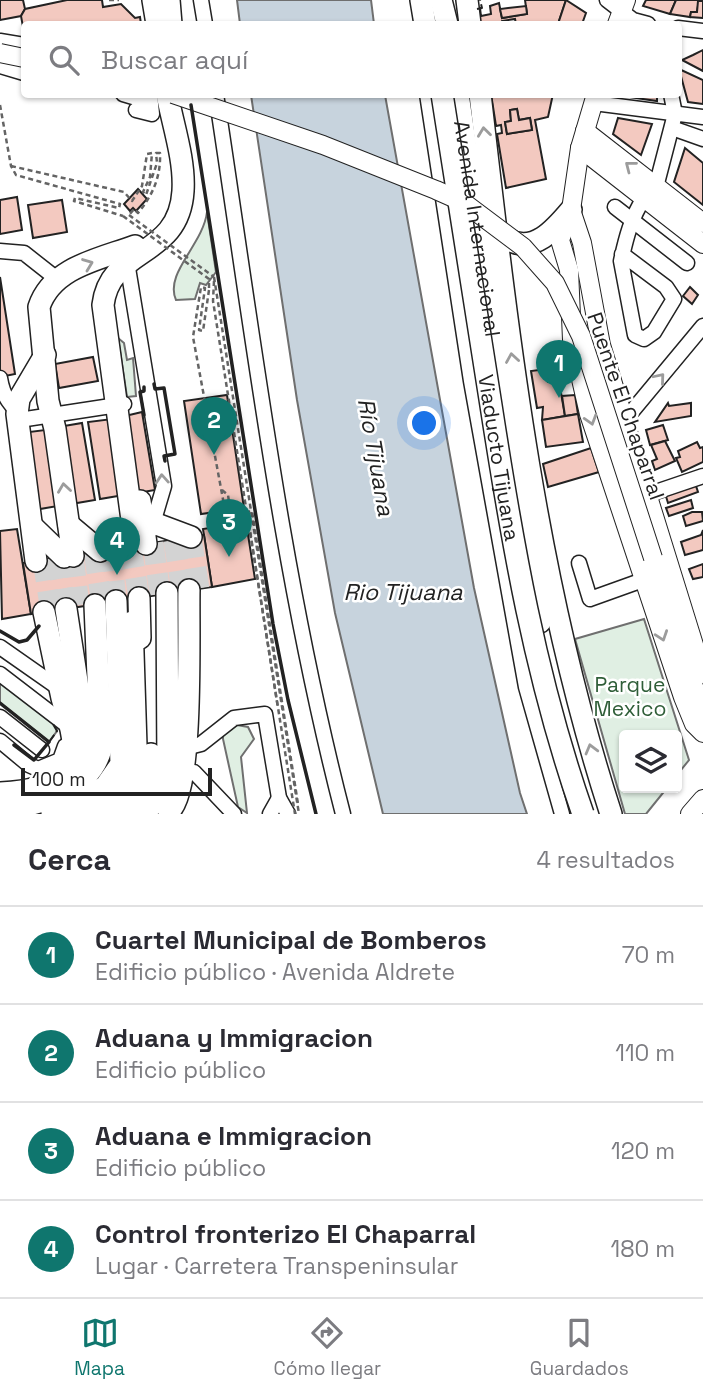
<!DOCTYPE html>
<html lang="es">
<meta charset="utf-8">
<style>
:root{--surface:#fff;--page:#f7f7f7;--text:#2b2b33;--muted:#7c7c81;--line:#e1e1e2;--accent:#0f766e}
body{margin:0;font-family:"Space Grotesk",sans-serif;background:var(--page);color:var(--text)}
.controls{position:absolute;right:21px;bottom:21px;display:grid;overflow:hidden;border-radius:7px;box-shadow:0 2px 5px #0004}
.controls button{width:63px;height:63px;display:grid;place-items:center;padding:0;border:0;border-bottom:2px solid var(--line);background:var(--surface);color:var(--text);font:35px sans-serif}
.scale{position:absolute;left:21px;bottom:18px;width:191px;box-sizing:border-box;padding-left:7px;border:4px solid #222;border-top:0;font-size:19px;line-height:24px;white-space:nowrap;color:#222;-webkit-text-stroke:5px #fff;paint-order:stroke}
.you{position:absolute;left:425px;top:424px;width:24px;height:24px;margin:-18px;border:5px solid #fff;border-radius:50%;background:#1a73e8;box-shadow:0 0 0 10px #1a73e833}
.badge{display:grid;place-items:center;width:46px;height:46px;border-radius:50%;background:var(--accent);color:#fff;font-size:23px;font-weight:700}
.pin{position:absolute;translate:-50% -58px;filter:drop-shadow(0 2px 4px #0008)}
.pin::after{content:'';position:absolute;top:37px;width:24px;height:21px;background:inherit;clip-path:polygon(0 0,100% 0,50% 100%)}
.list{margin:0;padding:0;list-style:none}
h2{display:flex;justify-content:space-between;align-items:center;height:91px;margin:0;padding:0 28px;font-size:30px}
h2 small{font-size:23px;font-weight:400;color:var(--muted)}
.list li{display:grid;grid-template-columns:46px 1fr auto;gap:21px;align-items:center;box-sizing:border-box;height:98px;padding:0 28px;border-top:2px solid var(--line)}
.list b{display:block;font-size:26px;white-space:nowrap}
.list p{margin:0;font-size:23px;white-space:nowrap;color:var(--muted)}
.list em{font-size:23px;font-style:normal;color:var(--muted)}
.icon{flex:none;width:38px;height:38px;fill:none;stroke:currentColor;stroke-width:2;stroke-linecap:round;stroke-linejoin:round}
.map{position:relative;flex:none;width:703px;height:814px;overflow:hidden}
.search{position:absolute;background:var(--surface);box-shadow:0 2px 5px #0004;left:21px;right:21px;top:21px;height:77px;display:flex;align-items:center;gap:18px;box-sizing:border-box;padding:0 24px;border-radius:7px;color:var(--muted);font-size:26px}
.sheet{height:483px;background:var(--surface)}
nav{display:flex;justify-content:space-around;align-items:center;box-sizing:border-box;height:98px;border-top:2px solid var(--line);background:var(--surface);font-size:19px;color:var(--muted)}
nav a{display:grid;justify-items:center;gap:4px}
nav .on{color:var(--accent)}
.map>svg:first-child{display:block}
.green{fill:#e0efe3;stroke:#6f6f6f;stroke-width:2}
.water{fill:#c7d3dd;stroke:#6f6f6f;stroke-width:2}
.building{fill:#f3c9c0;stroke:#222;stroke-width:2;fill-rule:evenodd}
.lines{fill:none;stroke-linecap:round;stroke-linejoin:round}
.highway-tunnel{stroke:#d3d3d3;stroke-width:21;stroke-dasharray:21 10;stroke-linecap:butt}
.minor-casing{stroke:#222;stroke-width:17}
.major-casing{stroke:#222;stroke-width:20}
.highway-casing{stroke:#222;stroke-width:24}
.path{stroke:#646464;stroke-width:2.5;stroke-dasharray:5 3.5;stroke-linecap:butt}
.minor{stroke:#fff;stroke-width:14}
.major{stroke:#fff;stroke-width:18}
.highway{stroke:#fff;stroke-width:21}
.major-bridge-casing{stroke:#222;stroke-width:20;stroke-linecap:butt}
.highway-bridge-casing{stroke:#222;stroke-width:24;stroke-linecap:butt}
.path-bridge{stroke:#646464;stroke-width:2.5;stroke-dasharray:5 3.5;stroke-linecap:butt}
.major-bridge{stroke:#fff;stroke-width:18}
.highway-bridge{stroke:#fff;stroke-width:21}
.fence{stroke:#222;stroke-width:2;stroke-dasharray:9 3.5;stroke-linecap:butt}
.wall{stroke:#222;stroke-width:3.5}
.oneway{stroke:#9c9c9c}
.labels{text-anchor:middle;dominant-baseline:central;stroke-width:5;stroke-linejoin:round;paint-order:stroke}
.street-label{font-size:21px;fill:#222;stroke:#fff}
.park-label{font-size:21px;fill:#2f5e38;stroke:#fff}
.water-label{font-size:23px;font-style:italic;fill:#222;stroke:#fff}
</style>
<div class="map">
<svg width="703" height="814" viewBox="0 0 703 814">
<rect width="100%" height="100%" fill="#fff"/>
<g class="green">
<path d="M207,212l9,60 -10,13 -6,-2 -5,16 -19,1c-12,-27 27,-55 31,-88z"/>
<polygon points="118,338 124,343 127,360 133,358 136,396 127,397"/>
<polygon points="644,619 689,760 677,775 677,735 624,735 624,788 667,788 646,814 625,814 575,639"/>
<polygon points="0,682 56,726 57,731 49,742 0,703"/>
<polygon points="237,725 248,727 254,739 241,757 247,813 238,807 223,739 223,735"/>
</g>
<g class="water">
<polygon points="237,0 371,0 374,24 240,24"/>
<polygon points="251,95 385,95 474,588 520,793 527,814 383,814 335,613 297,400"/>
</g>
<g class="building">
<polygon points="0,0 23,0 25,9 21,16 0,20"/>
<polygon points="67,0 102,0 103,7 121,4 135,18 140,17 141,24 24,24 23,27 21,16 25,9"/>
<polygon points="525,0 566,0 558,24 516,24 515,19 502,21 502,24 480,24 477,9 480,8 481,16 491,14 490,6 499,3 502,18 527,14"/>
<polygon points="566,0 586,13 582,24 558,24"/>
<polygon points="646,0 676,0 670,14 643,6"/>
<polygon points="676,0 699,0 697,12 691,12 690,17 670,14"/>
<polygon points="698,1 703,1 703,18 690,17 691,12 697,12"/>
<polygon points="526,6 527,14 502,18 500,9"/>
<polygon points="703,50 703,71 682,60 693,55"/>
<polygon points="679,69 703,80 703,104 688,102"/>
<path d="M491,94h62l-5,23 -13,3 11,59 -40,9 -9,-54 5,-1 -1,-8 -5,1zM517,109l2,11 11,-2 2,12 -25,4 -2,-12 6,-1 -1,-11z"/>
<polygon points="622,94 657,94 657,101 622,96"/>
<polygon points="517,109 519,120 530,118 532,130 507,134 505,122 511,121 510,110"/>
<polygon points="618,118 652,124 641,155 613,134"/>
<polygon points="685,148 703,163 703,205 674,182"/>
<polygon points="138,189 147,199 136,211 133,208 130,211 124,204"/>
<polygon points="17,197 22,230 0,234 0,200"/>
<polygon points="62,200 67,232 33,238 28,205"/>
<polygon points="0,277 15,374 0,377"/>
<polygon points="690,287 698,295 692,304 683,296"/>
<polygon points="93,357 98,381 59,388 55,364"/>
<polygon points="546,369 548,382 559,381 565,416 542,420 543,407 537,408 531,371"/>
<polygon points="227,395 244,508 201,514 184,401"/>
<polygon points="575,395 578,414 565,416 562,396"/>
<polygon points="668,403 669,406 691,403 691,416 655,422"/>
<polygon points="142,412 155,490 137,493 125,416"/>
<polygon points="578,414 583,442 546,447 542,420"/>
<polygon points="112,419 124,495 100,499 88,422"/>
<polygon points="82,423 95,500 71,504 58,427"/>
<polygon points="663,425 668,440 650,445 646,430"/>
<polygon points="45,430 58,506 34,510 21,433"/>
<polygon points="665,441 675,461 655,470 652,461 657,459 651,445"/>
<polygon points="697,442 700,448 703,447 703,462 682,472 676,458 680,457 678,451"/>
<polygon points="591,448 599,472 548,487 543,464"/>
<polygon points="695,483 698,492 668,503 665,493"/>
<polygon points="691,500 693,508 669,516 666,508"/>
<polygon points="692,512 702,512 703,521 686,526 683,516"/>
<polygon points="246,522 255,579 212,587 203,529"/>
<polygon points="17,529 31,614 2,619 0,531"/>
<polygon points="703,530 703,550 685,555 681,542 701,535"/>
<polygon points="204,535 212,587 31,614 23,563"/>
<polygon points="703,564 703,577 693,579 689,569"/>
</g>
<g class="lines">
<g class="highway-tunnel">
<polyline points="191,537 199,589"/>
<polyline points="174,540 182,591"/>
<polyline points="153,543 160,594"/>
<polyline points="131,547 139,598"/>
<polyline points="111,550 116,601"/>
<polyline points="94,552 102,603"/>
<polyline points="73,556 79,605"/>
<polyline points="57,558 66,609"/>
<polyline points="43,560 51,611"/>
</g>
<g class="minor-casing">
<g id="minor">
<polyline points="201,0 205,24"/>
<polyline points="607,0 633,20 648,24"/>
<polyline points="678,28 703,31"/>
<polyline points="0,41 24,45"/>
<polyline points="0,66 24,73"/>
<polyline points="123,94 150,102"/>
<path d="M216,94c37,241 66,484 127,720"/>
<polyline points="427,94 471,381 526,687 562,814"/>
<polyline points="594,103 703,117"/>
<polyline points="136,110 152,114 150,94"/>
<polyline points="672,128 703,139"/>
<polyline points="656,187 675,114 671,94"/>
<polyline points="615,207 687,263"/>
<polyline points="0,251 24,253 57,279"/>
<path d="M622,254l44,33 8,12 -20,33 -10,7 -9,-4 -14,-74c5,-23 10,-43 23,-63"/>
<polyline points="127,262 164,486 151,530"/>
<path d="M0,378c3,19 11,29 26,41l98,-15"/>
<polyline points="619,427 703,326"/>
<polyline points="647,495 703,476"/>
<polyline points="579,563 590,599 643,580"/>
<polyline points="0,647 60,689"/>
<polyline points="0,674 73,730"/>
<polyline points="0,717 42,750"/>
<polyline points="0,741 29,765 38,769 60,760 65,746"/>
<polyline points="181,749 201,744 234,718 265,714 279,798 288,814"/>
<polyline points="194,772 234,814"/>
<polyline points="270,814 279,798"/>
</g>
</g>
<g class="major-casing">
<g id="major">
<polyline points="617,24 626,0"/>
<polyline points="596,94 580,148 571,210 560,240 569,270 572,340 589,414 683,697 694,724 703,733"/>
<polyline points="585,131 703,223"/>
<polyline points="580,148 703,244"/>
<polyline points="571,210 582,243 601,345 703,674"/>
<polyline points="653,558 703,715"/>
<polyline points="690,814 703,799"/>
</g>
</g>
<g class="highway-casing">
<g id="highway">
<polyline points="153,0 157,24"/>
<polyline points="169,0 171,24"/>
<polyline points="421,0 425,24"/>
<polyline points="441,0 447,24"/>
<polyline points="467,0 470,24"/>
<path id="s1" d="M458,94l63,427 19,101"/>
<path d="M480,94c28,243 55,487 131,720"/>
<path d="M507,239c26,16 48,-10 64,-29"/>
<polyline points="140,501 146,544"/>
<polyline points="143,519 191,537"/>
<polyline points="69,525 100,551"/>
<polyline points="33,527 64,557"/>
<path d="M124,548l8,-28 -29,-215c7,-59 76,-46 80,-114 2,-31 -10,-66 -16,-97"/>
<path d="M73,556l-18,-127 -7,-28 -9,-94c13,-40 61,-48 96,-61"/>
<polyline points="36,561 17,414 19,399 45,355"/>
<polyline points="139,598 140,638"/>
<polyline points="66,609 86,740 80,765"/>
<path d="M0,793c30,-1 73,-9 73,-48 0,-16 -7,-32 -11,-47 -6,-29 -12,-57 -18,-86"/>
<path d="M0,809c39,-3 90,-18 101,-60l-6,-144"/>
<path d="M169,811c25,-19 19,-183 20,-221"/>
<polyline points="52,812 105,787 121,764 116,601"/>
<polyline points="82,814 108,802 137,777 132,622"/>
<polyline points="116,814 140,800 151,788 151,754"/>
<polyline points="137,814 164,798 168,770 167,593"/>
</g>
</g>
<g class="path">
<polyline points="109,0 119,0"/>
<polyline points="0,105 11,166 16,175 120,204 119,208 75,198 74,201 123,216"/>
<path d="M11,166l113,26 8,9 10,-15 5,-32 5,-1 -2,24 -7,15 3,3 11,-32 -1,-10h4c1,23 -7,42 -22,60l-4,-4 -5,6"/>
<polyline points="209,290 203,331 199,330 205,288 201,287 193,337 227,521 248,518 278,708"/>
<polyline points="222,490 228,495 231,515 252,511 298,804"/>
</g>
<use href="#minor" class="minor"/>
<use href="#major" class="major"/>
<use href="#highway" class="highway"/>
<g class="major-bridge-casing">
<g id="major-bridge">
<polyline points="0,53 24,58"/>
<polyline points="173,94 323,145 436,190 463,202 523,247 555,283 581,336 653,558"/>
</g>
</g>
<g class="highway-bridge-casing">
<g id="highway-bridge">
<path id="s2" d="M442,94c16,102 32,204 48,305 22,143 45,278 93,415"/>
</g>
</g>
<g class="path-bridge">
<polyline points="129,215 214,277"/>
<polyline points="123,216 209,279 209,290"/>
<polyline points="214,277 299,814"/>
<polyline points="214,281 213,301 295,814"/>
</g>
<use href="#major-bridge" class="major-bridge"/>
<use href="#highway-bridge" class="highway-bridge"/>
<g class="fence">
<polyline points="477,9 482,8 480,0"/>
<polyline points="0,703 49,742 57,731 53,724"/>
<polyline points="14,744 34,760 42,750"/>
</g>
<g class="wall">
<polyline points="191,105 273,624 288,700 316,814"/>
<polyline points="154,384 155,389 164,388 175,454 164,456 165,461"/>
<polyline points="144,415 140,392 144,391 144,387"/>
<polyline points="0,631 19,642 27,640 39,626"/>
<polyline points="0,703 49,742 34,760 14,745"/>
</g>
</g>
<defs><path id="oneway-chevron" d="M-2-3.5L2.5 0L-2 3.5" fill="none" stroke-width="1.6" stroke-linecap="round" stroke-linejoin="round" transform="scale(1.75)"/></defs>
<g class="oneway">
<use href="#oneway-chevron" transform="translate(484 132) rotate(-97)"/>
<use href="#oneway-chevron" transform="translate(630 166) rotate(-142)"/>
<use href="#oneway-chevron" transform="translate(88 264) rotate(-21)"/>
<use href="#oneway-chevron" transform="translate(512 358) rotate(-99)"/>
<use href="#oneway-chevron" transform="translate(660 378) rotate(-50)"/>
<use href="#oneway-chevron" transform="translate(591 420) rotate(73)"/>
<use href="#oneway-chevron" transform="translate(162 479) rotate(-94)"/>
<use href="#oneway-chevron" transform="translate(64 488) rotate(-98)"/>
<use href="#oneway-chevron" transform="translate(662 636) rotate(71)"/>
<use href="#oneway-chevron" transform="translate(591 749) rotate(-105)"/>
</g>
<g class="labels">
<g class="street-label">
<text stroke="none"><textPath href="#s1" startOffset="136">Avenida Internacional</textPath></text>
<text transform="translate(626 406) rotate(71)">Puente El Chaparral</text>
<text stroke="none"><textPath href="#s2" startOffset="368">Viaducto Tijuana</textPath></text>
</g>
<g class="park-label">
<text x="630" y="684">Parque<tspan x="630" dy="24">Mexico</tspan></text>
</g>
<g class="water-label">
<text transform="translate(376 457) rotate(80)">Río Tijuana</text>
<text x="403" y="592">Rio Tijuana</text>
</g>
</g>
</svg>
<div class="controls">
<button><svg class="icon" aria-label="layers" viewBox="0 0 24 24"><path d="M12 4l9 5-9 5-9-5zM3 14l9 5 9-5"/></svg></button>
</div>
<div class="scale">100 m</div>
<div class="you"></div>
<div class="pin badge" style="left:559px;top:398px">1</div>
<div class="pin badge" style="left:214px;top:455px">2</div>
<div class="pin badge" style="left:229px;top:557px">3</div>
<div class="pin badge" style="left:117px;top:575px">4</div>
<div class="search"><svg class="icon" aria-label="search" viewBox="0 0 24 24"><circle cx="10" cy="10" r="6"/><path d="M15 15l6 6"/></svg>Buscar aquí</div>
</div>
<section class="sheet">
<h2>Cerca<small>4 resultados</small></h2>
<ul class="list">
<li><span class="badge">1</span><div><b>Cuartel Municipal de Bomberos</b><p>Edificio público · Avenida Aldrete</p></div><em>70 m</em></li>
<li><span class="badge">2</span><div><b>Aduana y Immigracion</b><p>Edificio público</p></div><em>110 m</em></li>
<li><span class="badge">3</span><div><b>Aduana e Immigracion</b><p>Edificio público</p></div><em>120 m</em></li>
<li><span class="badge">4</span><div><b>Control fronterizo El Chaparral</b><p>Lugar · Carretera Transpeninsular</p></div><em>180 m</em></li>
</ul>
</section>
<nav>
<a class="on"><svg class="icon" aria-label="map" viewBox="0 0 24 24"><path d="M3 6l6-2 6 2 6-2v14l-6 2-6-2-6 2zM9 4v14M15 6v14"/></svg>Mapa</a>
<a><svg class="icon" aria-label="directions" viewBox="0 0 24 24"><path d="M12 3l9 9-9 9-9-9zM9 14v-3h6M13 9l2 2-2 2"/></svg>Cómo llegar</a>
<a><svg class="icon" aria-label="saved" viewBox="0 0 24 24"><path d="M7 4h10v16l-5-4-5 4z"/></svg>Guardados</a>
</nav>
